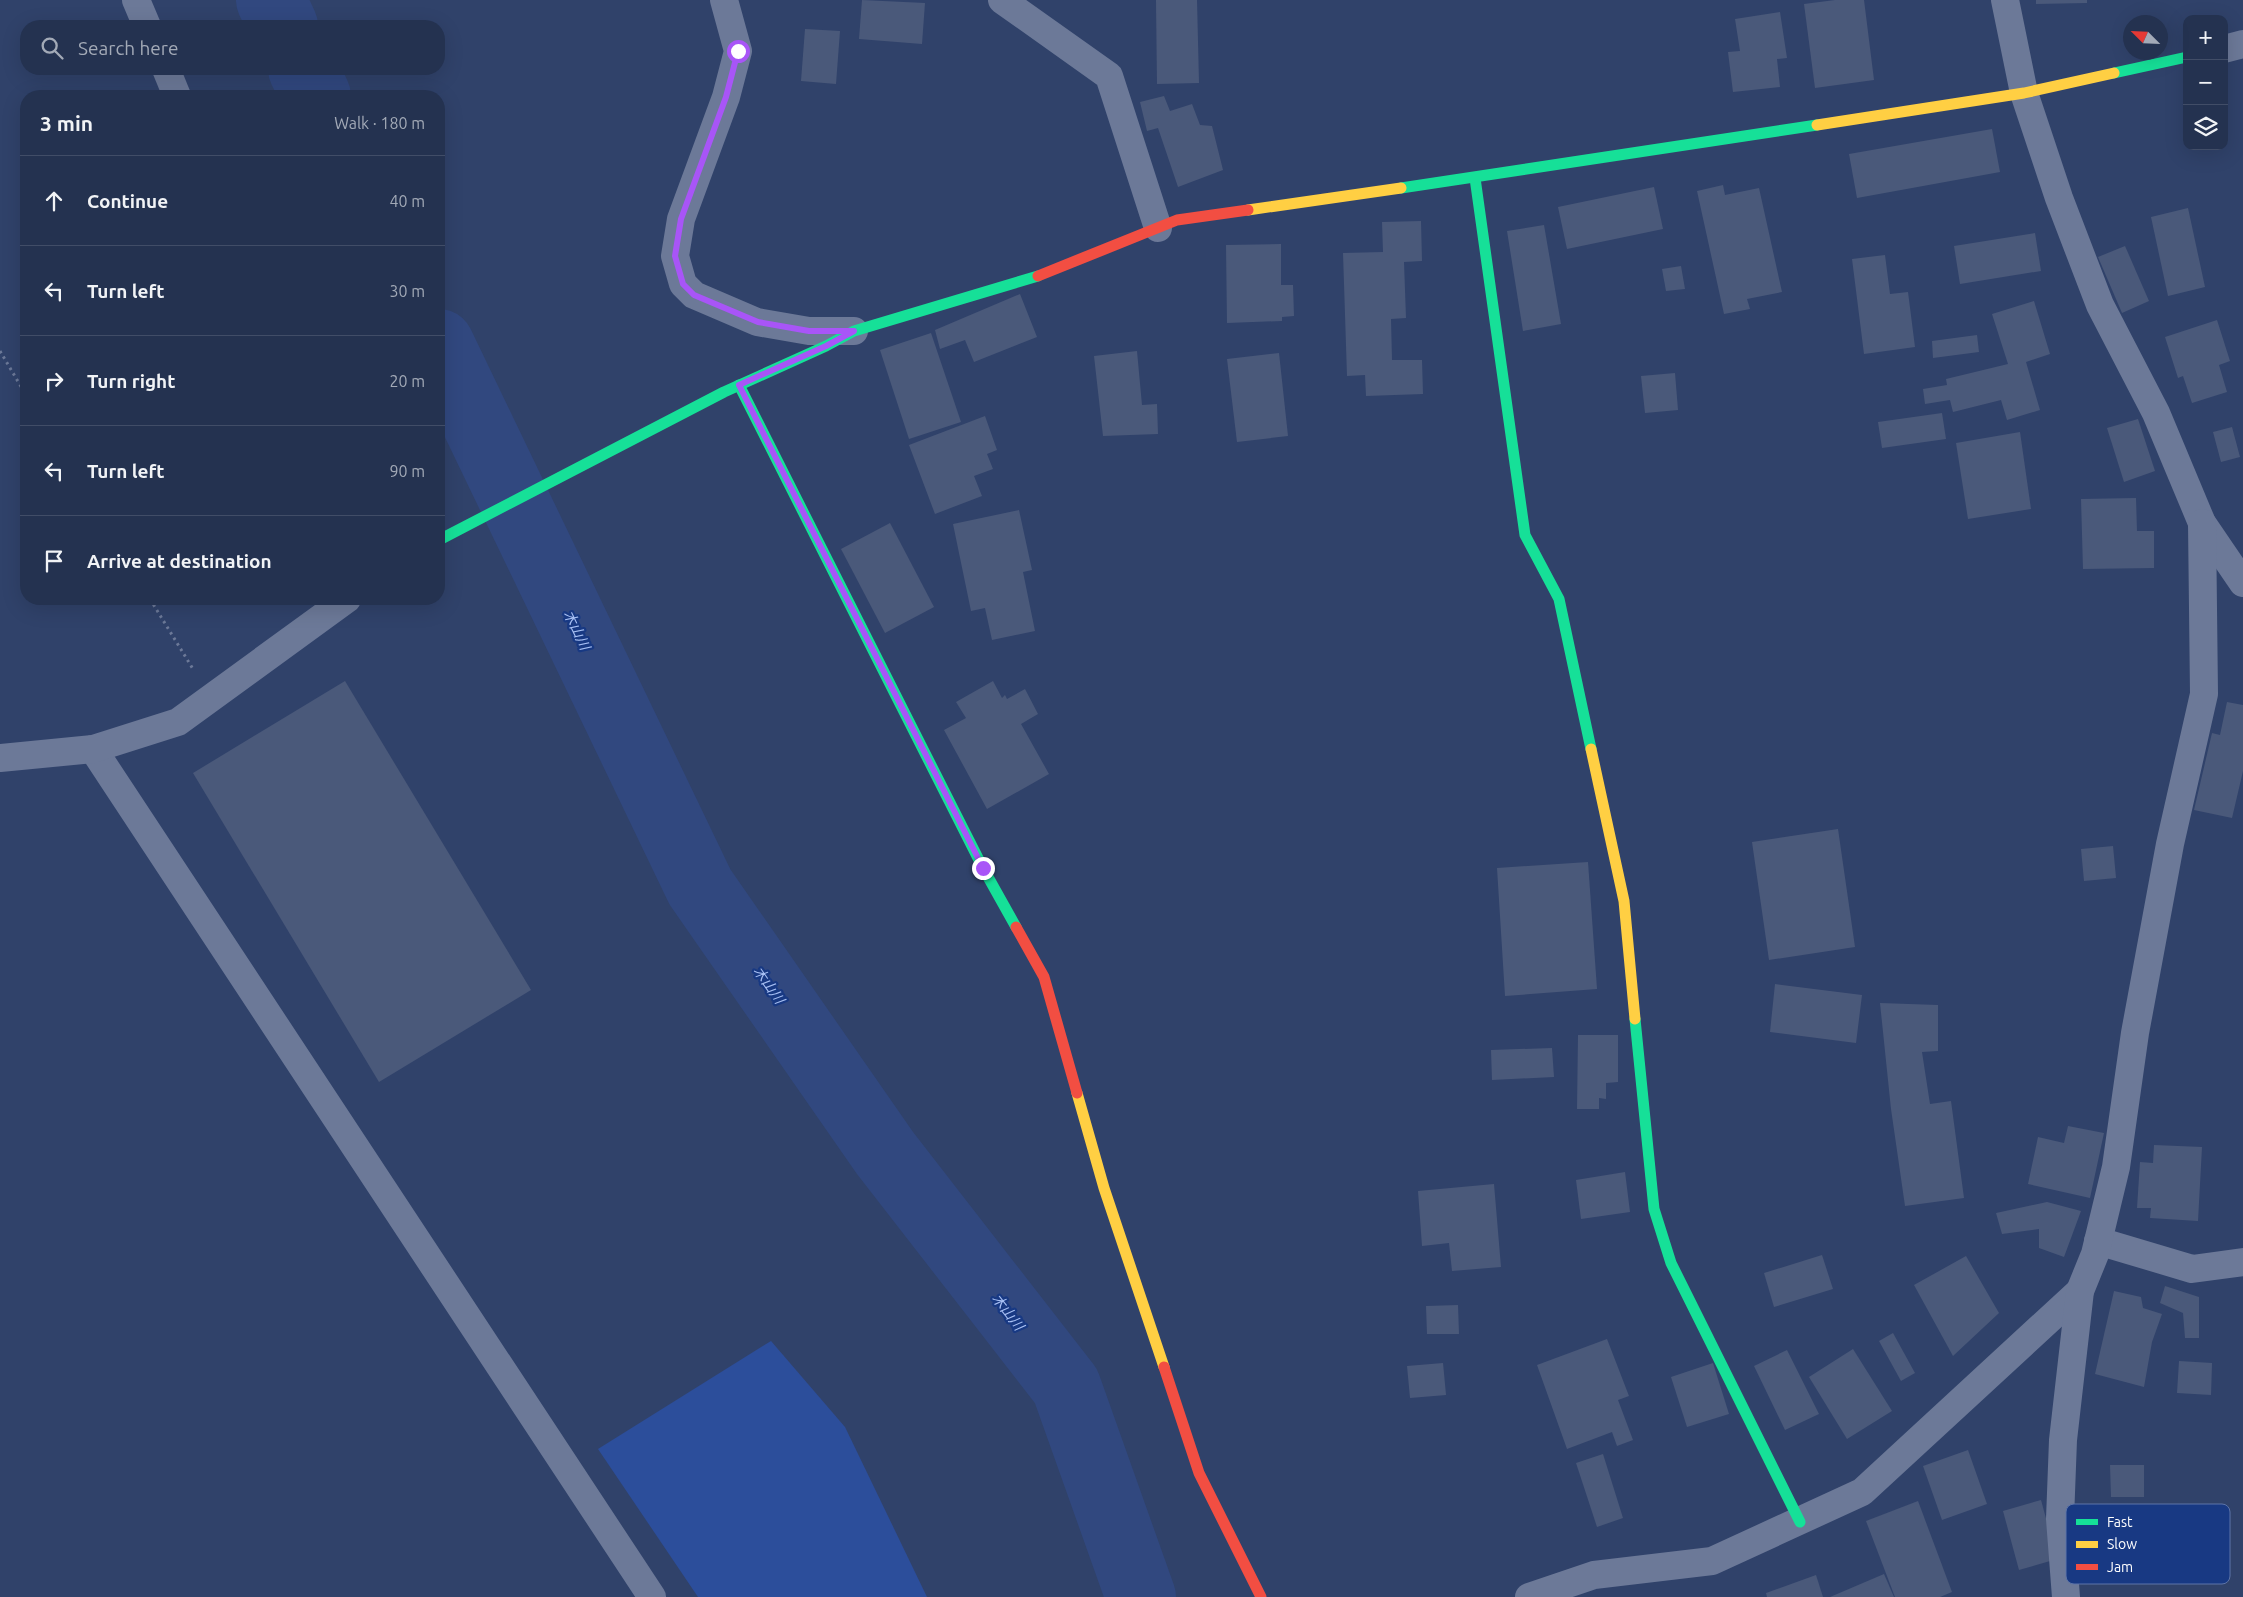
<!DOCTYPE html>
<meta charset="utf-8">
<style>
:root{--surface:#243250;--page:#2c3a57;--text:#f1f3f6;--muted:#a3aab7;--line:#414d67}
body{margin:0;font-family:Ubuntu,"Noto Sans JP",sans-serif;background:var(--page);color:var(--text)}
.controls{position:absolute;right:15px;top:15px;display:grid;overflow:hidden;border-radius:10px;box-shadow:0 5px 20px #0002}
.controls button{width:45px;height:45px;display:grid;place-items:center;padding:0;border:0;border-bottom:1px solid var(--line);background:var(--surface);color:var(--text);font:25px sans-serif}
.compass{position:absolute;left:2123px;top:15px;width:45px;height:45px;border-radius:50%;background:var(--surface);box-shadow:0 5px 20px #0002;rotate:294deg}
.stop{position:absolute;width:15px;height:15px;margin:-11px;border:4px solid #a855f7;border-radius:50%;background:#fff}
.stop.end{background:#a855f7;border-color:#fff;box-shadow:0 1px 5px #0008}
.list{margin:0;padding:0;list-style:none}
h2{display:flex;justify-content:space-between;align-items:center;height:65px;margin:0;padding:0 20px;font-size:21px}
h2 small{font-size:16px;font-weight:400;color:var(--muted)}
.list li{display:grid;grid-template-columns:32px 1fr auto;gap:15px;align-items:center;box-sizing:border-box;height:90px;padding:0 20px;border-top:1px solid var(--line)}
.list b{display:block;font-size:19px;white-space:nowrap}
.list em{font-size:16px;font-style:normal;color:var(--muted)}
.icon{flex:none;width:28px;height:28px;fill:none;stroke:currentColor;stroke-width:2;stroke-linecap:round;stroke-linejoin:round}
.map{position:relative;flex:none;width:2243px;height:1597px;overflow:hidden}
.search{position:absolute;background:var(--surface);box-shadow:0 5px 20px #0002;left:20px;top:20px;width:425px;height:55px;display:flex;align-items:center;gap:12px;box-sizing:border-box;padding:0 18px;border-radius:20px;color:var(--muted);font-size:19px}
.panel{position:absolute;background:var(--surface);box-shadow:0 5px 20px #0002;left:20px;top:90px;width:425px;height:515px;border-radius:20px}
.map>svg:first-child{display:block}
.green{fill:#2c4e9b}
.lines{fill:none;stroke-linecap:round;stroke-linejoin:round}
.river{stroke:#31487f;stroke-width:70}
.building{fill:#4a597a}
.path{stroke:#6c7998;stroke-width:3;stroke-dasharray:2.5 4;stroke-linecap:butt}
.street{stroke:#6c7998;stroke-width:28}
.fast{stroke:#16e098;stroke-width:11}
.slow{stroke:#ffcf43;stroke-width:11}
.jam{stroke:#f24e42;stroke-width:11}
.route{stroke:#a855f7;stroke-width:6}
.labels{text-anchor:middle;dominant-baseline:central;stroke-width:4.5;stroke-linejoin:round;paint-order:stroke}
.water-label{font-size:14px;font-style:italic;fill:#a8c0f4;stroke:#183983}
.key{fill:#183983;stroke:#5d74a8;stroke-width:1}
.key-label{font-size:14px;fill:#fff}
</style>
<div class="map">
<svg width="2243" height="1597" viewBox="0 0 2243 1597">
<rect width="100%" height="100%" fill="#30426a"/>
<polygon class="green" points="771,1341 845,1427 927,1597 698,1597 598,1449"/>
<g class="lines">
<g class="river">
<polyline points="271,0 283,26"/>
<polyline points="303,69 316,96"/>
<polyline points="439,344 700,887 885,1153 1066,1386 1141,1597"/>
</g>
</g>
<g class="building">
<polygon points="862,0 925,3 922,44 859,39"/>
<polygon points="1156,0 1197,0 1199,83 1157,84"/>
<polygon points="1835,0 1864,0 1874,80 1815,88 1804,4"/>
<polygon points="2036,0 2087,0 2087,3 2036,4"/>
<polygon points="1780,12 1787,58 1777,59 1780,87 1733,92 1728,52 1740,51 1735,19"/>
<polygon points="805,29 840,31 836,84 801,81"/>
<polygon points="1164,96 1170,111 1192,104 1200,125 1212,126 1223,170 1178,187 1158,128 1147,131 1140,102"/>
<polygon points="1992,129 2000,172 1857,198 1849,154"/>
<polygon points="1723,185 1725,195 1759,188 1782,292 1747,299 1750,309 1724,314 1697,191"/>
<polygon points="1654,187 1663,229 1567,249 1558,207"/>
<polygon points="2188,208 2205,287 2168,296 2151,217"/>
<polygon points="1421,221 1422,261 1404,262 1406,318 1391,319 1392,360 1422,360 1423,394 1366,396 1365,375 1347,376 1343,253 1383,252 1382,222"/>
<polygon points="1544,225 1561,324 1523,331 1507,231"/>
<polygon points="2035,233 2041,271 1960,284 1954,246"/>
<polygon points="1281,244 1281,285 1293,285 1294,316 1282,317 1282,321 1227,323 1226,245"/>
<polygon points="2125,246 2149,301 2122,313 2098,257"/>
<polygon points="1885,255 1890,294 1908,292 1915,347 1864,354 1852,259"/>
<polygon points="1681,266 1685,289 1666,291 1662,269"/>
<polygon points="1020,294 1037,337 974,362 965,340 940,349 935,330"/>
<polygon points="2034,301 2050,354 2026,362 2040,410 2007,420 2001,400 1953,412 1950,400 1925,404 1923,389 1947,385 1946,379 2008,364 1992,314"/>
<polygon points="2217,320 2230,361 2219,365 2227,392 2192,403 2183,376 2178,378 2165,337"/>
<polygon points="931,333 961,422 909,439 880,350"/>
<polygon points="1977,335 1979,352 1933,358 1932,341"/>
<polygon points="1137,351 1142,405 1157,404 1158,434 1103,436 1094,356"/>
<polygon points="1279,353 1288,436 1237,442 1227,359"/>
<polygon points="1675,373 1678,410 1645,413 1641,376"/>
<polygon points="1942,413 1946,439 1882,448 1878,422"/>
<polygon points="985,416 997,450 987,454 993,469 974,476 982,496 935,514 909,445"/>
<polygon points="2138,419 2155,471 2124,482 2107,428"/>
<polygon points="2232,427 2240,457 2221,462 2213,432"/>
<polygon points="2020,432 2031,509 1968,519 1956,443"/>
<polygon points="2136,498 2137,531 2154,531 2154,568 2083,569 2081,499"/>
<polygon points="1019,510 1032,570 1023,572 1035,631 992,640 985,608 971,611 953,524"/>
<polygon points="890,523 934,607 885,633 841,549"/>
<polygon points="345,681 531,990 379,1082 193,773"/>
<polygon points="993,681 1002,698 1005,695 1007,699 1025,689 1038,714 1021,724 1049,774 987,809 944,730 966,718 956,702"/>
<polygon points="2227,702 2243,705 2243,771 2232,818 2194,810 2212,733 2220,735"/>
<polygon points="1838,829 1855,947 1769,960 1752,842"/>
<polygon points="2113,846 2116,878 2084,881 2081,849"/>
<polygon points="1588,862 1597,989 1505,996 1497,868"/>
<polygon points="1775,984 1862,995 1856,1043 1770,1032"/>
<polygon points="1880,1003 1938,1005 1938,1051 1922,1052 1930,1104 1951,1101 1964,1198 1905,1206 1891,1109"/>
<polygon points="1578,1035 1618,1035 1618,1082 1606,1083 1606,1099 1599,1098 1599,1109 1577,1109"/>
<polygon points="1552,1048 1554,1077 1492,1080 1491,1050"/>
<polygon points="2068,1126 2104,1133 2090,1198 2028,1184 2038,1137 2064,1143"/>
<polygon points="2154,1145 2202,1147 2198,1221 2150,1218 2151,1208 2137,1208 2140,1162 2153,1163"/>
<polygon points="1625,1172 1630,1212 1581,1219 1576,1180"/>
<polygon points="1494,1184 1501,1267 1452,1271 1449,1243 1422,1246 1418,1191"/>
<polygon points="2047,1202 2081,1211 2064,1257 2039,1248 2039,1229 2002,1234 1996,1213"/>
<polygon points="1822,1255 1833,1289 1774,1307 1764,1273"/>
<polygon points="1966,1256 1999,1313 1953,1356 1914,1285"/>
<polygon points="2165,1286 2199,1297 2199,1338 2185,1338 2183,1313 2160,1303"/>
<polygon points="2114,1291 2141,1297 2143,1308 2162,1314 2152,1342 2144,1387 2095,1374"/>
<polygon points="1458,1305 1459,1334 1427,1334 1426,1306"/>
<polygon points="1893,1333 1915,1373 1901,1381 1879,1341"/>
<polygon points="1607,1339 1629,1396 1618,1400 1633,1440 1617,1446 1612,1432 1567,1449 1537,1365"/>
<polygon points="1853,1349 1892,1411 1847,1439 1809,1377"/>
<polygon points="1787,1350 1819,1414 1785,1430 1754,1366"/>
<polygon points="2179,1361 2212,1363 2211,1395 2177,1393"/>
<polygon points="1443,1363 1446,1395 1410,1398 1407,1366"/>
<polygon points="1713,1363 1729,1414 1687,1427 1671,1377"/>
<polygon points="1968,1450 1987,1504 1942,1520 1923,1466"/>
<polygon points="1603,1454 1623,1518 1597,1527 1576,1463"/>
<polygon points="2110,1465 2144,1465 2144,1497 2111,1497"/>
<polygon points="2041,1500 2057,1559 2019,1570 2003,1511"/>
<polygon points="1918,1501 1952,1592 1940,1597 1895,1597 1866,1521"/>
<polygon points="1884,1574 1894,1597 1830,1597"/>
<polygon points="1816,1575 1823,1597 1767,1597 1766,1593"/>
</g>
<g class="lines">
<g class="path">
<polyline points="0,351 26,395"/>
<polyline points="150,599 193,669"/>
</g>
<g class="street">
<polyline points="136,0 147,26"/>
<polyline points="724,0 738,51 726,97 681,219 675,256 683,284 694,295 757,322 809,331 854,331"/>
<polyline points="1002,0 1109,76 1158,228"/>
<polyline points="2005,0 2024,93 2059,198 2100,305 2156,413 2202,523 2243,583"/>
<polyline points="2224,49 2243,44"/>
<polyline points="166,69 177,96"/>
<polyline points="93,749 652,1597"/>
<polyline points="0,758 93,749 178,722 347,599"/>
<polyline points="2098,1241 2192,1269 2243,1262"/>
<polyline points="1529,1597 1594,1575 1712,1561 1862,1492 2080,1291"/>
<polyline points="2066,1597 2060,1519 2063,1440 2080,1291 2095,1254 2116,1167 2135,1033 2170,844 2204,694 2202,523"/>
</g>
<g class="fast">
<polyline points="2114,73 2187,57"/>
<polyline points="1475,178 1525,535 1559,599 1591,749"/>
<polyline points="1401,188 1817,125"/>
<polyline points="739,385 983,868 1016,927"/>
<polyline points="439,540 724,392 826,346 854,331 1038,276"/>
<polyline points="1635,1019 1654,1209 1671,1263 1800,1522"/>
</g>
<g class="slow">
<polyline points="1817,125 2024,93 2114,73"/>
<polyline points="1248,210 1401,188"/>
<polyline points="1591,749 1624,901 1635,1019"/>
<polyline points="1077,1093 1104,1188 1164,1367"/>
</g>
<g class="jam">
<polyline points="1038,276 1177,220 1248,210"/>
<polyline points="1016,927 1044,977 1077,1093"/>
<polyline points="1164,1367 1199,1473 1261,1597"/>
</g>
</g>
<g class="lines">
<polyline class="route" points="738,51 726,97 681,219 675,256 683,284 694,295 758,322 809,331 854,331 826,346 739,385 983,868"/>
</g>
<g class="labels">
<g class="water-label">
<text transform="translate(577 630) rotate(64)">木山川</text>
<text transform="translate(769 985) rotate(55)">木山川</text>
<text transform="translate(1008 1312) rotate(52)">木山川</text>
</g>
</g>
<rect x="2066" y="1504" width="164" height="80" rx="8" class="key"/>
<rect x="2076" y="1519" width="22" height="6" fill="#16e098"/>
<rect x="2076" y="1541" width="22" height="7" fill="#ffcf43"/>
<rect x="2076" y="1564" width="22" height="6" fill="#f24e42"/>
<g class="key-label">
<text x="2107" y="1527">Fast</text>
<text x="2107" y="1549">Slow</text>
<text x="2107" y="1572">Jam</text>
</g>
</svg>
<div class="controls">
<button>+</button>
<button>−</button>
<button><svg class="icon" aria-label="layers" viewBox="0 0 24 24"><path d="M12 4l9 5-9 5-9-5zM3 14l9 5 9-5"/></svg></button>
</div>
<svg class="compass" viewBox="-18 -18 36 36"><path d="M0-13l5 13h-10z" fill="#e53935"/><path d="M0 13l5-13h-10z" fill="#a3aab7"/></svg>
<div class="stop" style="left:738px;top:51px"></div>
<div class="stop end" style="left:983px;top:868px"></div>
<div class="search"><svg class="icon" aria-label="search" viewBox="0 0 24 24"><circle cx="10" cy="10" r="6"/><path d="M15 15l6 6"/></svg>Search here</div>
<section class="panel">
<h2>3 min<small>Walk · 180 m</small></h2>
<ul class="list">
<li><svg class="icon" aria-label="ahead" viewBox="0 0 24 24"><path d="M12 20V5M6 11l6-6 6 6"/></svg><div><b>Continue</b></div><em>40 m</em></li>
<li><svg class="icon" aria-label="left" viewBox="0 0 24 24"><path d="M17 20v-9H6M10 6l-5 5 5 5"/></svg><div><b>Turn left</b></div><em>30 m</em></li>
<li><svg class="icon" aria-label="right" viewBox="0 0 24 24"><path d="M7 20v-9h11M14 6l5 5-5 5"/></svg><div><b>Turn right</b></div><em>20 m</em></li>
<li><svg class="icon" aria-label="left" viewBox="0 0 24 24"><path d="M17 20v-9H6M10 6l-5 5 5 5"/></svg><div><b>Turn left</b></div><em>90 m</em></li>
<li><svg class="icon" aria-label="arrive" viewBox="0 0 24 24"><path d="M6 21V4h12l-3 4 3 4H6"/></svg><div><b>Arrive at destination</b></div></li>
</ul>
</section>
</div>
